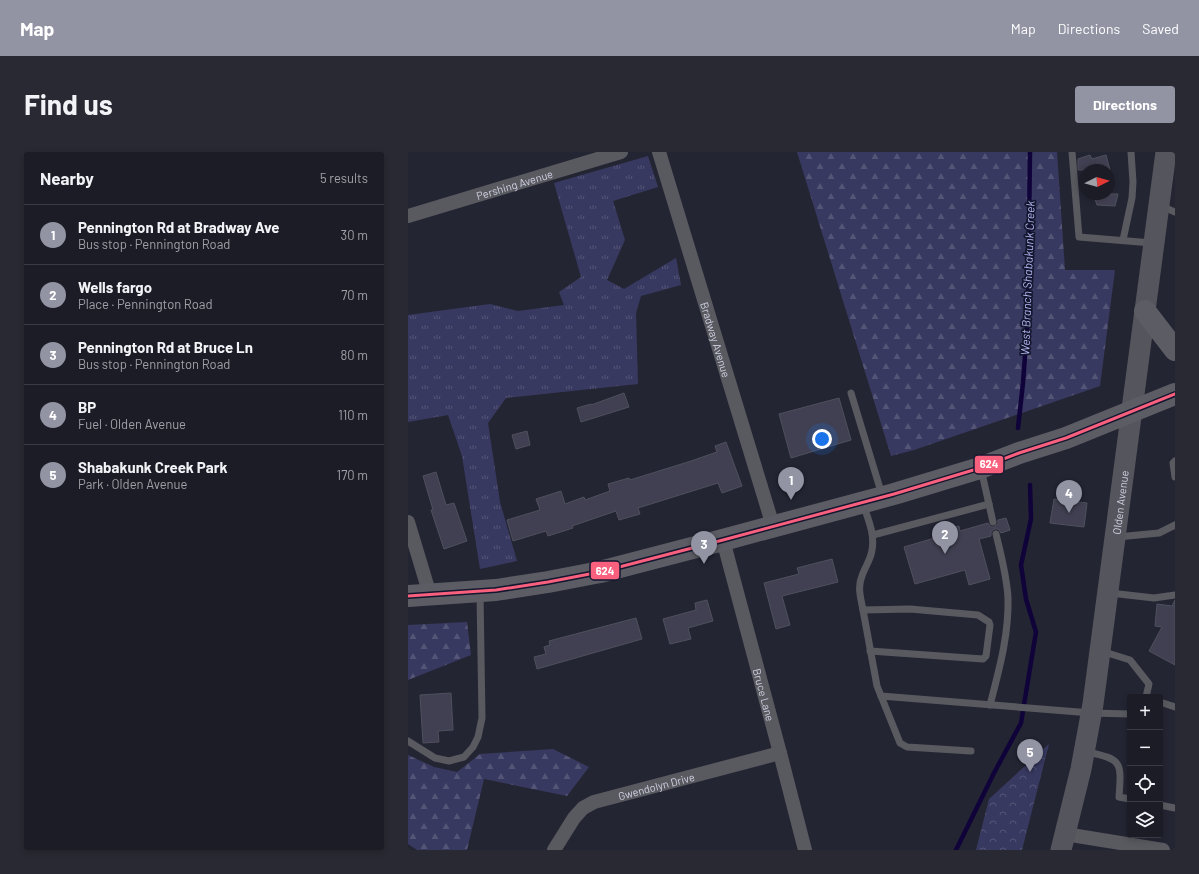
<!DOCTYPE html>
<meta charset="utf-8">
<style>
:root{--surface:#1b1c26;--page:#282932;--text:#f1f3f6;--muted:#a0a1a7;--line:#393a43;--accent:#9294a4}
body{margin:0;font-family:Barlow,sans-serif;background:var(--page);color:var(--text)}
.controls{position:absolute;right:12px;bottom:12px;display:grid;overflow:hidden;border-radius:4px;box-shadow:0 2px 6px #0003}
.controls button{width:36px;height:36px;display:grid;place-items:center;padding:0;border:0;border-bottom:1px solid var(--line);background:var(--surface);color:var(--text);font:20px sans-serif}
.compass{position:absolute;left:671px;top:12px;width:36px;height:36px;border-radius:50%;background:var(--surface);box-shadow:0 2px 6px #0003;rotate:85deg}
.you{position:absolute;left:414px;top:287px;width:14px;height:14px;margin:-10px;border:3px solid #fff;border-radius:50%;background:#1a73e8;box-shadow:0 0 0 6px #1a73e833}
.badge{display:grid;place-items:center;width:26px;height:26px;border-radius:50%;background:var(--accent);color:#fff;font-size:13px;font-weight:700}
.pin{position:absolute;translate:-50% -33px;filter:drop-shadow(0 1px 2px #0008)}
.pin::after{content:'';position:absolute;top:21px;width:14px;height:12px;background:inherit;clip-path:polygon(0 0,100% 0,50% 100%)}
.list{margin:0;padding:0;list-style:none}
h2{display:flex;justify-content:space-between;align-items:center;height:52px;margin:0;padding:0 16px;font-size:17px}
h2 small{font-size:13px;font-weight:400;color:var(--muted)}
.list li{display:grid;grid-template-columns:26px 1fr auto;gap:12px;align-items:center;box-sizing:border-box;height:60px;padding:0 16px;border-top:1px solid var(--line)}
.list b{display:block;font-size:15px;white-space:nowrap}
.list p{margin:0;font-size:13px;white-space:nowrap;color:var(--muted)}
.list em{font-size:13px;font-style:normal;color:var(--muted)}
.icon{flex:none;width:22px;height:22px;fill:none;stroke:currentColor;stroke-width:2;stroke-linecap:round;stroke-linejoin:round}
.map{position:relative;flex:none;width:767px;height:698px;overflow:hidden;border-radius:4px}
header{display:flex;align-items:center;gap:24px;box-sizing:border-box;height:56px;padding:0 20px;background:var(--accent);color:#fff}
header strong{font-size:19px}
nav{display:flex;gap:22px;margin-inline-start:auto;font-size:14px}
.intro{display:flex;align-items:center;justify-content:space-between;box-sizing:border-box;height:96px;padding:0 24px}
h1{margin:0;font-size:28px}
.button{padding:10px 18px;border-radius:4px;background:var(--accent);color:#fff;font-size:14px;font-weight:700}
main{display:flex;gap:24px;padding:0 24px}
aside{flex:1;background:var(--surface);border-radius:4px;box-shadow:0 2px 6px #0003}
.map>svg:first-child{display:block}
.grass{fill:url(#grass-tufts)}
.forest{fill:url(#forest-firs)}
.park{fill:url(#park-crowns)}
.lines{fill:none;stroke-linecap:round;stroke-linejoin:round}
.stream{stroke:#0f033a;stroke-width:4.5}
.building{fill:#404052;stroke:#4f505d}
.service{stroke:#595a60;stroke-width:7}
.minor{stroke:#595a60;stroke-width:14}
.secondary{stroke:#55565d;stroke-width:21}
.primary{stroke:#5c5d64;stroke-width:22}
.bus-1-casing{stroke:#15162f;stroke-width:6}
.bus-1{stroke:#f8607d;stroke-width:3}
.labels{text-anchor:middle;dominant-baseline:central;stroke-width:3.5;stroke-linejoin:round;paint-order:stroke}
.street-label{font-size:11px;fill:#ced0e1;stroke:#15162f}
.water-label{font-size:12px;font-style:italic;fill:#b4b9f2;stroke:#15162f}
.line-badge{stroke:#15162f;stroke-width:1.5}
.badge-label{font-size:11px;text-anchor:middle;font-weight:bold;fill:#fff}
</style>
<header>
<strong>Map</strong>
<nav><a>Map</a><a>Directions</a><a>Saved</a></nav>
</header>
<div class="intro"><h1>Find us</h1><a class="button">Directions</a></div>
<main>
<aside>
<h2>Nearby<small>5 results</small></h2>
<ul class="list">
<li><span class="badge">1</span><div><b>Pennington Rd at Bradway Ave</b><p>Bus stop · Pennington Road</p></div><em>30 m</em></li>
<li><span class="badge">2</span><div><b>Wells fargo</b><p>Place · Pennington Road</p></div><em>70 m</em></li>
<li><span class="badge">3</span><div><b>Pennington Rd at Bruce Ln</b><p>Bus stop · Pennington Road</p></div><em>80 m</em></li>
<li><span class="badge">4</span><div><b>BP</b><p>Fuel · Olden Avenue</p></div><em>110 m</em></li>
<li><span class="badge">5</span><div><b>Shabakunk Creek Park</b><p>Park · Olden Avenue</p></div><em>170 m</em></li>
</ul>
</aside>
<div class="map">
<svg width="767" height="698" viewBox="0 0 767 698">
<defs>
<pattern id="grass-tufts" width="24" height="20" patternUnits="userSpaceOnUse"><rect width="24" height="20" fill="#383960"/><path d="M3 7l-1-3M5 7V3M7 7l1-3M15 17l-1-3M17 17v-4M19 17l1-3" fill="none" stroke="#545576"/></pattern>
<pattern id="forest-firs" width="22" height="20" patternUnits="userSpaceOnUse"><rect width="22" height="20" fill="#383960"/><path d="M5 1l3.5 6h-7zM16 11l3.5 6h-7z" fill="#545576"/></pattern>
<pattern id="park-crowns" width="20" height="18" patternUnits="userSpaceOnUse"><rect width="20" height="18" fill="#383960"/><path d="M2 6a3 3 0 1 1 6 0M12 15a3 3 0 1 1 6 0" fill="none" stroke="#545576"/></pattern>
</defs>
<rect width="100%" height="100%" fill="#242533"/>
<polygon class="grass" points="240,4 250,35 205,49 217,88 199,128 216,137 268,106 273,133 233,144 228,161 230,232 98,246 80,271 92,350 109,409 72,417 54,304 40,263 0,270 0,163 82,152 110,159 156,153 151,140 173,125 146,31"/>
<g class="forest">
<polygon points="389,0 649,0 657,118 707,118 692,234 506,298 483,304"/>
<polygon points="59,470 63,503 0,528 0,473"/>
<polygon points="145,597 181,615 159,644 76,627 59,698 9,698 0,692 0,603 26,615 49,620 72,602"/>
</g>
<polygon class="park" points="641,592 614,698 568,698 581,647"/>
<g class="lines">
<g class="stream">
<polyline points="610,276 615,231 620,163 622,0"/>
<polyline points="548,698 586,621 613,571 628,480 618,447 613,413 623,367 622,333"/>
</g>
</g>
<g class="building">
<polygon points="682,3 684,7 698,3 702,18 670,18 670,7"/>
<polygon points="685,42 710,42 707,54 689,53"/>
<polygon points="216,241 221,255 173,270 169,256 183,252 183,253"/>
<polygon points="431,246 443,288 383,306 371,262"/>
<polygon points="119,279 122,293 108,297 104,283"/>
<polygon points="318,290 334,334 314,341 310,331 230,356 232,362 211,368 208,359 164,374 165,376 140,384 138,379 105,389 99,368 132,358 128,347 153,339 157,352 176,345 177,348 202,339 200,332 221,326 222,328 283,309 309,300 307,294"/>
<polygon points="28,320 38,353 46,351 59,389 36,397 23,358 25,358 15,324"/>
<polygon points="646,347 679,351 676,375 642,371"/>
<polygon points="598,366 602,378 593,381 590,377 586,377 583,380 583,384 571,387 582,427 561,433 557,418 507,432 496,395 540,382 539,377 551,374 552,379 580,371 583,375 586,375 590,372 590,368"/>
<polygon points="424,407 430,430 374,444 382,473 368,477 356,431 391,422 389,416"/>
<polygon points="299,448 305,469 280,476 283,487 262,492 255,467 288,458 287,451"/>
<polygon points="767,448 767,513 741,499 754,475 747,474 749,452 764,454"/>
<polygon points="228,466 234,487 129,517 126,505 138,502 136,495 142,493 141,489"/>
<polygon points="43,541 45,578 30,579 31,590 15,591 12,543"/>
</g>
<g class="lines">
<g class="service">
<polyline points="664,0 671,85 744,91"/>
<polyline points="753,54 767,60"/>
<polyline points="715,88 724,46 725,30 723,0"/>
<polyline points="443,241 474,343"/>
<polyline points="767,309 765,311 767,325"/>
<polyline points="573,317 585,370"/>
<path d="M455,352c5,15 12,30 9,46 -1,9 -7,17 -10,26 -5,11 -1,23 1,34l47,-1 68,6 11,7 1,3 -4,31 -3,3 -113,-8"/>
<polyline points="465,383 581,352"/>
<polyline points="709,385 751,381 767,373"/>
<polyline points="702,441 746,446 767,443"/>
<polyline points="455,458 469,534 492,591 499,595 563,599"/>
<polyline points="693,499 722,508 741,532 738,545"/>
<polyline points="473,544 683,561 722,562"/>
<polyline points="752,550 767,555"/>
<path d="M582,553c9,-35 19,-70 18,-107 -1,-21 -7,-43 -12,-64"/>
<polyline points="0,589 27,606 41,609 56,605 65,595 70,585 74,566 72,441"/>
<path d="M677,599c36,9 37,8 34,46l11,2"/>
<polyline points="752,653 767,656"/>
</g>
<g class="minor">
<path id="s1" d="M251,0l114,374"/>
<path id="s2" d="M0,64l213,-64"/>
<polyline points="0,370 22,443"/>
<path id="s3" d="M315,388l57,213 25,97"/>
<polyline points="657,682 755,698"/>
<path id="s4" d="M146,698l20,-32 9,-10 11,-6 186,-49"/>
</g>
<path class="secondary" id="s5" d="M653,698l20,-81 12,-65 73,-552"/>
<g class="primary">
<polyline points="737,159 767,198"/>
<polyline points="0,444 88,438 140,430 192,420 315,388 486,342 572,316 611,301 658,286 767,242"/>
</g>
<g class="bus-1-casing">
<polyline id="bus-1" points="0,444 88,438 140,430 192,420 315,388 486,342 572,316 611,301 658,286 767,242"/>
</g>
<use href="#bus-1" class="bus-1"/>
</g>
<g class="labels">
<g class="street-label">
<text stroke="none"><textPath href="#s2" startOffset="111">Pershing Avenue</textPath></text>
<text stroke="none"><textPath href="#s1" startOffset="196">Bradway Avenue</textPath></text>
<text stroke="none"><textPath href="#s5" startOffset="353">Olden Avenue</textPath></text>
<text stroke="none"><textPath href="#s3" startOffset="160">Bruce Lane</textPath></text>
<text stroke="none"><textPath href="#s4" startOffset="128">Gwendolyn Drive</textPath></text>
</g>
<g class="water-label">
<text transform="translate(619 126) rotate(-88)">West Branch Shabakunk Creek</text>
</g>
</g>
<g class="line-badge">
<rect x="566" y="303" width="30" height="19" rx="4" fill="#f8607d"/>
<rect x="182" y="409" width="30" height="19" rx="4" fill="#f8607d"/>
</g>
<g class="badge-label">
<text x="581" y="316">624</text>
<text x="197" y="423">624</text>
</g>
</svg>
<div class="controls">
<button>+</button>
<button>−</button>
<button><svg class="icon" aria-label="locate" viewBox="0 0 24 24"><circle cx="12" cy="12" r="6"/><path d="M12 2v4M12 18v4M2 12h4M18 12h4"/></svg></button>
<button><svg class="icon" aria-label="layers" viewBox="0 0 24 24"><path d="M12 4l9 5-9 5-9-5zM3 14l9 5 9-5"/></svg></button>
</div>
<svg class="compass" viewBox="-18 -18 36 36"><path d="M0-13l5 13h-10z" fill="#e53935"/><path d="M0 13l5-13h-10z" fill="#a0a1a7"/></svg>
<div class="you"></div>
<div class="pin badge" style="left:383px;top:348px">1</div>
<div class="pin badge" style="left:537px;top:402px">2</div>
<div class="pin badge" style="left:296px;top:412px">3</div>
<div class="pin badge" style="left:661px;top:361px">4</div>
<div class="pin badge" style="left:622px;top:620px">5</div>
</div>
</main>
